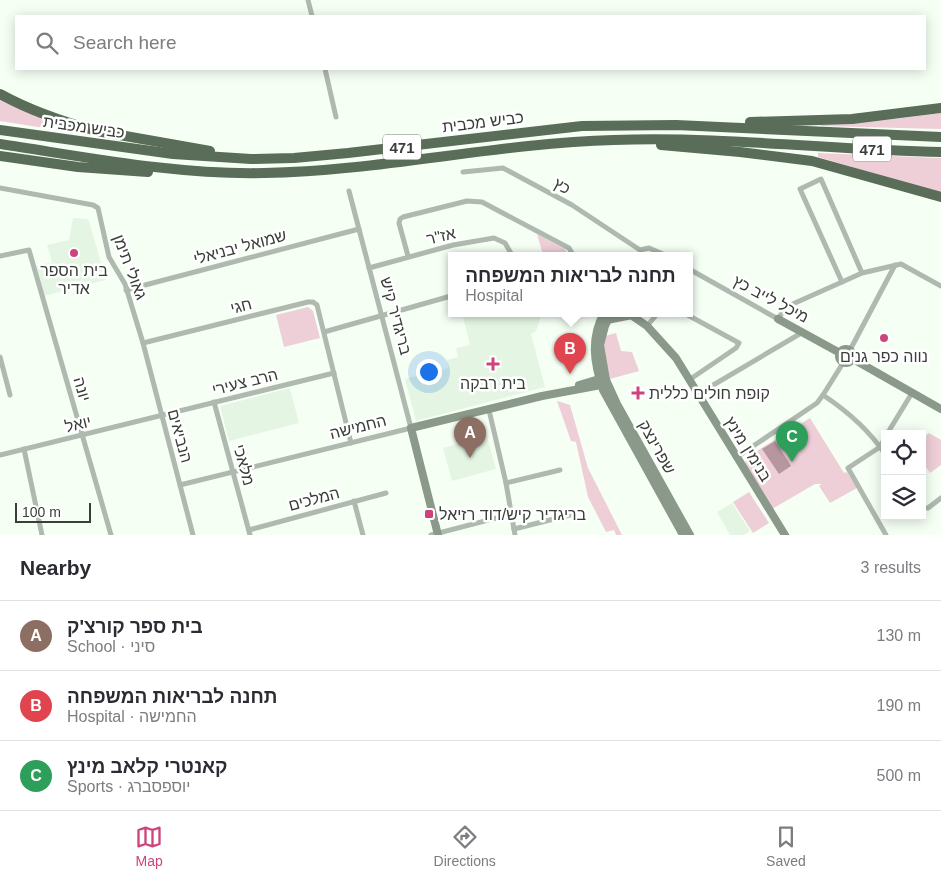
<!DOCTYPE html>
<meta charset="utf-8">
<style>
:root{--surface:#fff;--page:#f7f7f7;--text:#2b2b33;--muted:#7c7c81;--line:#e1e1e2;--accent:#cd447d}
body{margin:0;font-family:Helvetica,Heebo,sans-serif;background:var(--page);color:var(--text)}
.controls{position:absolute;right:15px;bottom:15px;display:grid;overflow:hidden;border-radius:0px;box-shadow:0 2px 12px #0003}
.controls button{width:45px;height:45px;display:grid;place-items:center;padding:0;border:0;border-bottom:1px solid var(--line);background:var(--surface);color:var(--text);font:25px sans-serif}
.scale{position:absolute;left:15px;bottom:12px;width:76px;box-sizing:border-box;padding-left:5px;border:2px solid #393e39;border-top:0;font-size:14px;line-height:18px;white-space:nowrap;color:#393e39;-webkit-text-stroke:4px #fff;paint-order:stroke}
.you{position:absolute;left:428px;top:371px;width:18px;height:18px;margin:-12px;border:4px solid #fff;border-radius:50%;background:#1a73e8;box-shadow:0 0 0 8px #1a73e833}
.badge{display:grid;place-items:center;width:32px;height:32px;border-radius:50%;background:var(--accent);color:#fff;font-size:16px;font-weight:700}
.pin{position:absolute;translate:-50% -41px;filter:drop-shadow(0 1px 2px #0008)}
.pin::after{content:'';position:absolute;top:26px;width:18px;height:15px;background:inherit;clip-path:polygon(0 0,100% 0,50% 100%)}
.popup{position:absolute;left:448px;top:252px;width:245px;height:65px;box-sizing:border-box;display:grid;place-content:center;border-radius:0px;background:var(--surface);filter:drop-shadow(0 1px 4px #0005);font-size:16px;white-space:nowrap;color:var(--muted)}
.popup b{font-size:19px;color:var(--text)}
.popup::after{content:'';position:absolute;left:50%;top:100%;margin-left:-10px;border:10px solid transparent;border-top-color:var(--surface)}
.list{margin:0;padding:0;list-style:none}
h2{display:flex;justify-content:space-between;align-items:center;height:65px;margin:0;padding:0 20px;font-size:21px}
h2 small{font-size:16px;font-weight:400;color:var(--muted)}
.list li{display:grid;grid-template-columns:32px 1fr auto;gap:15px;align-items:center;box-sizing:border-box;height:70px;padding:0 20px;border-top:1px solid var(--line)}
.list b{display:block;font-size:19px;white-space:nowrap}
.list p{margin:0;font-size:16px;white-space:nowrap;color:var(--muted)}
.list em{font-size:16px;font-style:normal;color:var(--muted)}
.icon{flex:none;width:28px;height:28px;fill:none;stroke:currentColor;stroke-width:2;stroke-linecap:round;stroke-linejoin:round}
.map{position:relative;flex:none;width:941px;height:535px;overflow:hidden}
.search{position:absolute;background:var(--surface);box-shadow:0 2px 12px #0003;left:15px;right:15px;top:15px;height:55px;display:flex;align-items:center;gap:12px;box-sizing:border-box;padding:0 18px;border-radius:0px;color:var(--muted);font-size:19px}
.sheet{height:275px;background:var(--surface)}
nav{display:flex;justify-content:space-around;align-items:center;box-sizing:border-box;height:70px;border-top:1px solid var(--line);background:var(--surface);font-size:14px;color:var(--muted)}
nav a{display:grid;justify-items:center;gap:2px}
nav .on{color:var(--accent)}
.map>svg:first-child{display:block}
.built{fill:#e4f6e3}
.green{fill:#eecfd8}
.water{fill:#b6969f}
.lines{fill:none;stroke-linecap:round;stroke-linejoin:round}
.street{stroke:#afb9af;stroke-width:5}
.secondary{stroke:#8a998a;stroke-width:8}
.highway{stroke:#596d59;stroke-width:10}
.poi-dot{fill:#cd447d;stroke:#fff;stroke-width:2}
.labels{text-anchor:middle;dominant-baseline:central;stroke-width:5;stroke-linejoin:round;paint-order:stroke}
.shield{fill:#fff;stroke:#747874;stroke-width:1}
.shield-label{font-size:15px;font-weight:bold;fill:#393e39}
.street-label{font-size:16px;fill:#393e39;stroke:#fff}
.poi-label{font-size:16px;fill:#393e39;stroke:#fff}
</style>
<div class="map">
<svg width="941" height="535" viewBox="0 0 941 535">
<rect width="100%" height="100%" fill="#f5fff4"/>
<g class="built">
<polygon points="73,218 87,219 89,221 106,280 44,296 37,266 52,262 47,245 69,240"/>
<polygon points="462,313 542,313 536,331 531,334 545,387 416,421 405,379 448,368 447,360 458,357 456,348 470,345"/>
<polygon points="290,388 299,423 229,441 220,406"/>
<polygon points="487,436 496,469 452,481 443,448"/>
<polygon points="732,503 750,531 744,535 730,535 717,512"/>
</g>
<g class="green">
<polygon points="0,98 46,119 44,128 0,121"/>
<polygon points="941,113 941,129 821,126 821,123 895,119"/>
<polygon points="818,153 941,158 941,193 818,157"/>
<polygon points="537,234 565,249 568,255 543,255"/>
<polygon points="308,307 313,311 320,338 284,347 276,315"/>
<polygon points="616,333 621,351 632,352 639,371 606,380 601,337"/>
<polygon points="557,401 570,405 588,468 622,535 616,535 614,530 606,532 588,497 576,442 571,441"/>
<polygon points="810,418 844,473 847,472 857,488 830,503 819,486 822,484 815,484 772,509 745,464 747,457"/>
<polygon points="929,433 941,440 941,465 930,473 922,461 922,438"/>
<polygon points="749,492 769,523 753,533 733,502"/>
</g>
<polygon class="water" points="775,441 791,466 779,474 762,449"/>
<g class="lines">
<g class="street">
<polyline points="308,0 312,16"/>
<polyline points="325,69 336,117"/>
<polyline points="463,172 503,168 572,205 640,250"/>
<polyline points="0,188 93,205 98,208 109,257 125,284 143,343 193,535"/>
<polyline points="640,250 649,248 665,255"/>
<polyline points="0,256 29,250 111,535"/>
<polyline points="408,256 399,223 400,219 403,217 467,201 482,202 569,248 573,255"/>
<polyline points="369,268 453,245 494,238 505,243 512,255"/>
<polyline points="689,269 778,319 786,307 842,282"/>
<polyline points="862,273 821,179 800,189 842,282 862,273 901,264 941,286"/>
<polyline points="126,290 359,229"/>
<polyline points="684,313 739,343 736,348 689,380"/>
<polyline points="647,326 658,313"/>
<polyline points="324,332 451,296"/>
<polyline points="143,343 308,302 313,302 317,305 351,443"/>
<polyline points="850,350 895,265"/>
<polyline points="0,357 10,395"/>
<polyline points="698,394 803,332"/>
<path d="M823,395c24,16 46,35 62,59"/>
<polyline points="214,402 250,535"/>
<polyline points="489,410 506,483 515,535"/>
<polyline points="887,434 912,393"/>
<polyline points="885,438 880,447 848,468 886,535"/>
<polyline points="24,449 42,535"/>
<polyline points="0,455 334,373"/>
<polyline points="737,457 817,403 823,395 843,363"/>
<polyline points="506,483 560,470"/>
<polyline points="180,485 411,428 349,191"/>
<polyline points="354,501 363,535"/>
<polyline points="922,508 928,508 941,498"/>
<polyline points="514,529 570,515"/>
<polyline points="249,530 386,493"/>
<polyline points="431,535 512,514"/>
</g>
<g class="secondary">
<path d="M604,313c-14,25 -10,51 -1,77l80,145"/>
<polyline points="611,313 605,326 600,345 606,380 617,404 690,535"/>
<polyline points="628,313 647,326 676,358 785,535"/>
<polyline points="778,319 840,353"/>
<polyline points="607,320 632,315"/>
<circle cx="846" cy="356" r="7"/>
<polyline points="853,359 941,409"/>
<polyline points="579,385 599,379 604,380"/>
<polyline points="438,535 411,428 542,396 601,385 606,380"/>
</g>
<g class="highway">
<path d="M0,94c31,17 63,28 97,37l113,20"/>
<polyline points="750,122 852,119 941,108"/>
<polyline points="0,130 173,154 251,159 294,158 348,153 582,126 676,125 941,137"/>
<path d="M0,144c87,13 176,31 264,29 117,-2 233,-30 350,-33 109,-4 218,10 327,12"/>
<polyline points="661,145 740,152 812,161 941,197"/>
<polyline points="0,156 78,167 148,172"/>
</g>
</g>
<g class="poi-dot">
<circle cx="74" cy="253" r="5"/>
<circle cx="884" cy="338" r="5"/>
<path d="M490.5 356.5h5v5h5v5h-5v5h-5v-5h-5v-5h5z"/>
<path d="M635.5 385.5h5v5h5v5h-5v5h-5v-5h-5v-5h5z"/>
<rect x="424" y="509" width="10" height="10" rx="2.5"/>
</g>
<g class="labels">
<g class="shield">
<rect x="383" y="134.5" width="38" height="25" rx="4"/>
<rect x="853" y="136.5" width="38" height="25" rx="4"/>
</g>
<g class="shield-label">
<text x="402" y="147">471</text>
<text x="872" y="149">471</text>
</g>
<g class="street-label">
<text transform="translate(483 122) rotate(-7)">כביש מכבית</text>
<text transform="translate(84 127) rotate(8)">כביש מכבית</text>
<text transform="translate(562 186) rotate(29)">כץ</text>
<text transform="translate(441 236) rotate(-13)">אז"ר</text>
<text transform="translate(240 247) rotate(-15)">שמואל יבניאלי</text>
<text transform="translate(130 267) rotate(69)">גאולי תימן</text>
<text transform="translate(771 299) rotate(28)">מיכל לייב כץ</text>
<text transform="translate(241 306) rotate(-14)">חגי</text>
<text transform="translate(396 316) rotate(75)">בריגדיר קיש</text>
<text transform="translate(245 382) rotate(-14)">הרב צעירי</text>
<text transform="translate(82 389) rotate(74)">יונה</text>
<text transform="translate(78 424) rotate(-14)">יואל</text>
<text transform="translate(358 427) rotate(-14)">החמישה</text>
<text transform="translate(180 436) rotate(75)">הנביאים</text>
<text transform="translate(657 447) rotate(61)">שפרינצק</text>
<text transform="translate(748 449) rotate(58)">בנימין מינץ</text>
<text transform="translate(244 465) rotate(75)">מלאכי</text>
<text transform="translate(314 499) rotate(-15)">המלכים</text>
</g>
<g class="poi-label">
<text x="74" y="270">בית הספר<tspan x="74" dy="18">אדיר</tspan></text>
<text x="884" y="356">נווה כפר גנים</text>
<text x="493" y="383">בית רבקה</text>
<text x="649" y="393" text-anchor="start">קופת חולים כללית</text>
<text x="439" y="514" text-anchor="start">בריגדיר קיש/דוד רזיאל</text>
</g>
</g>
</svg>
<div class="controls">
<button><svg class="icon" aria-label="locate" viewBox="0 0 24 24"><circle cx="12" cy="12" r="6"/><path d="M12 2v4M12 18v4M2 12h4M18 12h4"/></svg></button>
<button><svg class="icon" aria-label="layers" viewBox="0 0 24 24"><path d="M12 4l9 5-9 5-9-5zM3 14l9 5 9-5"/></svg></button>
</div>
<div class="scale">100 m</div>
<div class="you"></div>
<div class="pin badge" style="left:470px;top:458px;background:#8d6e63">A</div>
<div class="pin badge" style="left:570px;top:374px;background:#e0444e">B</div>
<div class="popup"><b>תחנה לבריאות המשפחה</b>Hospital</div>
<div class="pin badge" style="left:792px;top:462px;background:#2e9e5b">C</div>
<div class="search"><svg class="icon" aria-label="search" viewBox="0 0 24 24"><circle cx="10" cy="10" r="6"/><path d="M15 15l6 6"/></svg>Search here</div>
</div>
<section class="sheet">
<h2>Nearby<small>3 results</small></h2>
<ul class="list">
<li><span class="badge" style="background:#8d6e63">A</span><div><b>בית ספר קורצ'ק</b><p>School · סיני</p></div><em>130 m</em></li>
<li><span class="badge" style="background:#e0444e">B</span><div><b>תחנה לבריאות המשפחה</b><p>Hospital · החמישה</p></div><em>190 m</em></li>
<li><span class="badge" style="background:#2e9e5b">C</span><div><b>קאנטרי קלאב מינץ</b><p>Sports · יוספסברג</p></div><em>500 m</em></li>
</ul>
</section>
<nav>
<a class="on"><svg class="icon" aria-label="map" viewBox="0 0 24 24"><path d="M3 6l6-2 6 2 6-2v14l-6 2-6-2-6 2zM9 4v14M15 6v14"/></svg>Map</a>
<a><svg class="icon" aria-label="directions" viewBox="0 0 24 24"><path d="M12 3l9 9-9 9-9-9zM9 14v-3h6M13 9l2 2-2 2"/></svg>Directions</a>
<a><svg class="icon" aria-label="saved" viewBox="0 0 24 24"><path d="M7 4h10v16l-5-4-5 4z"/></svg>Saved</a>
</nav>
